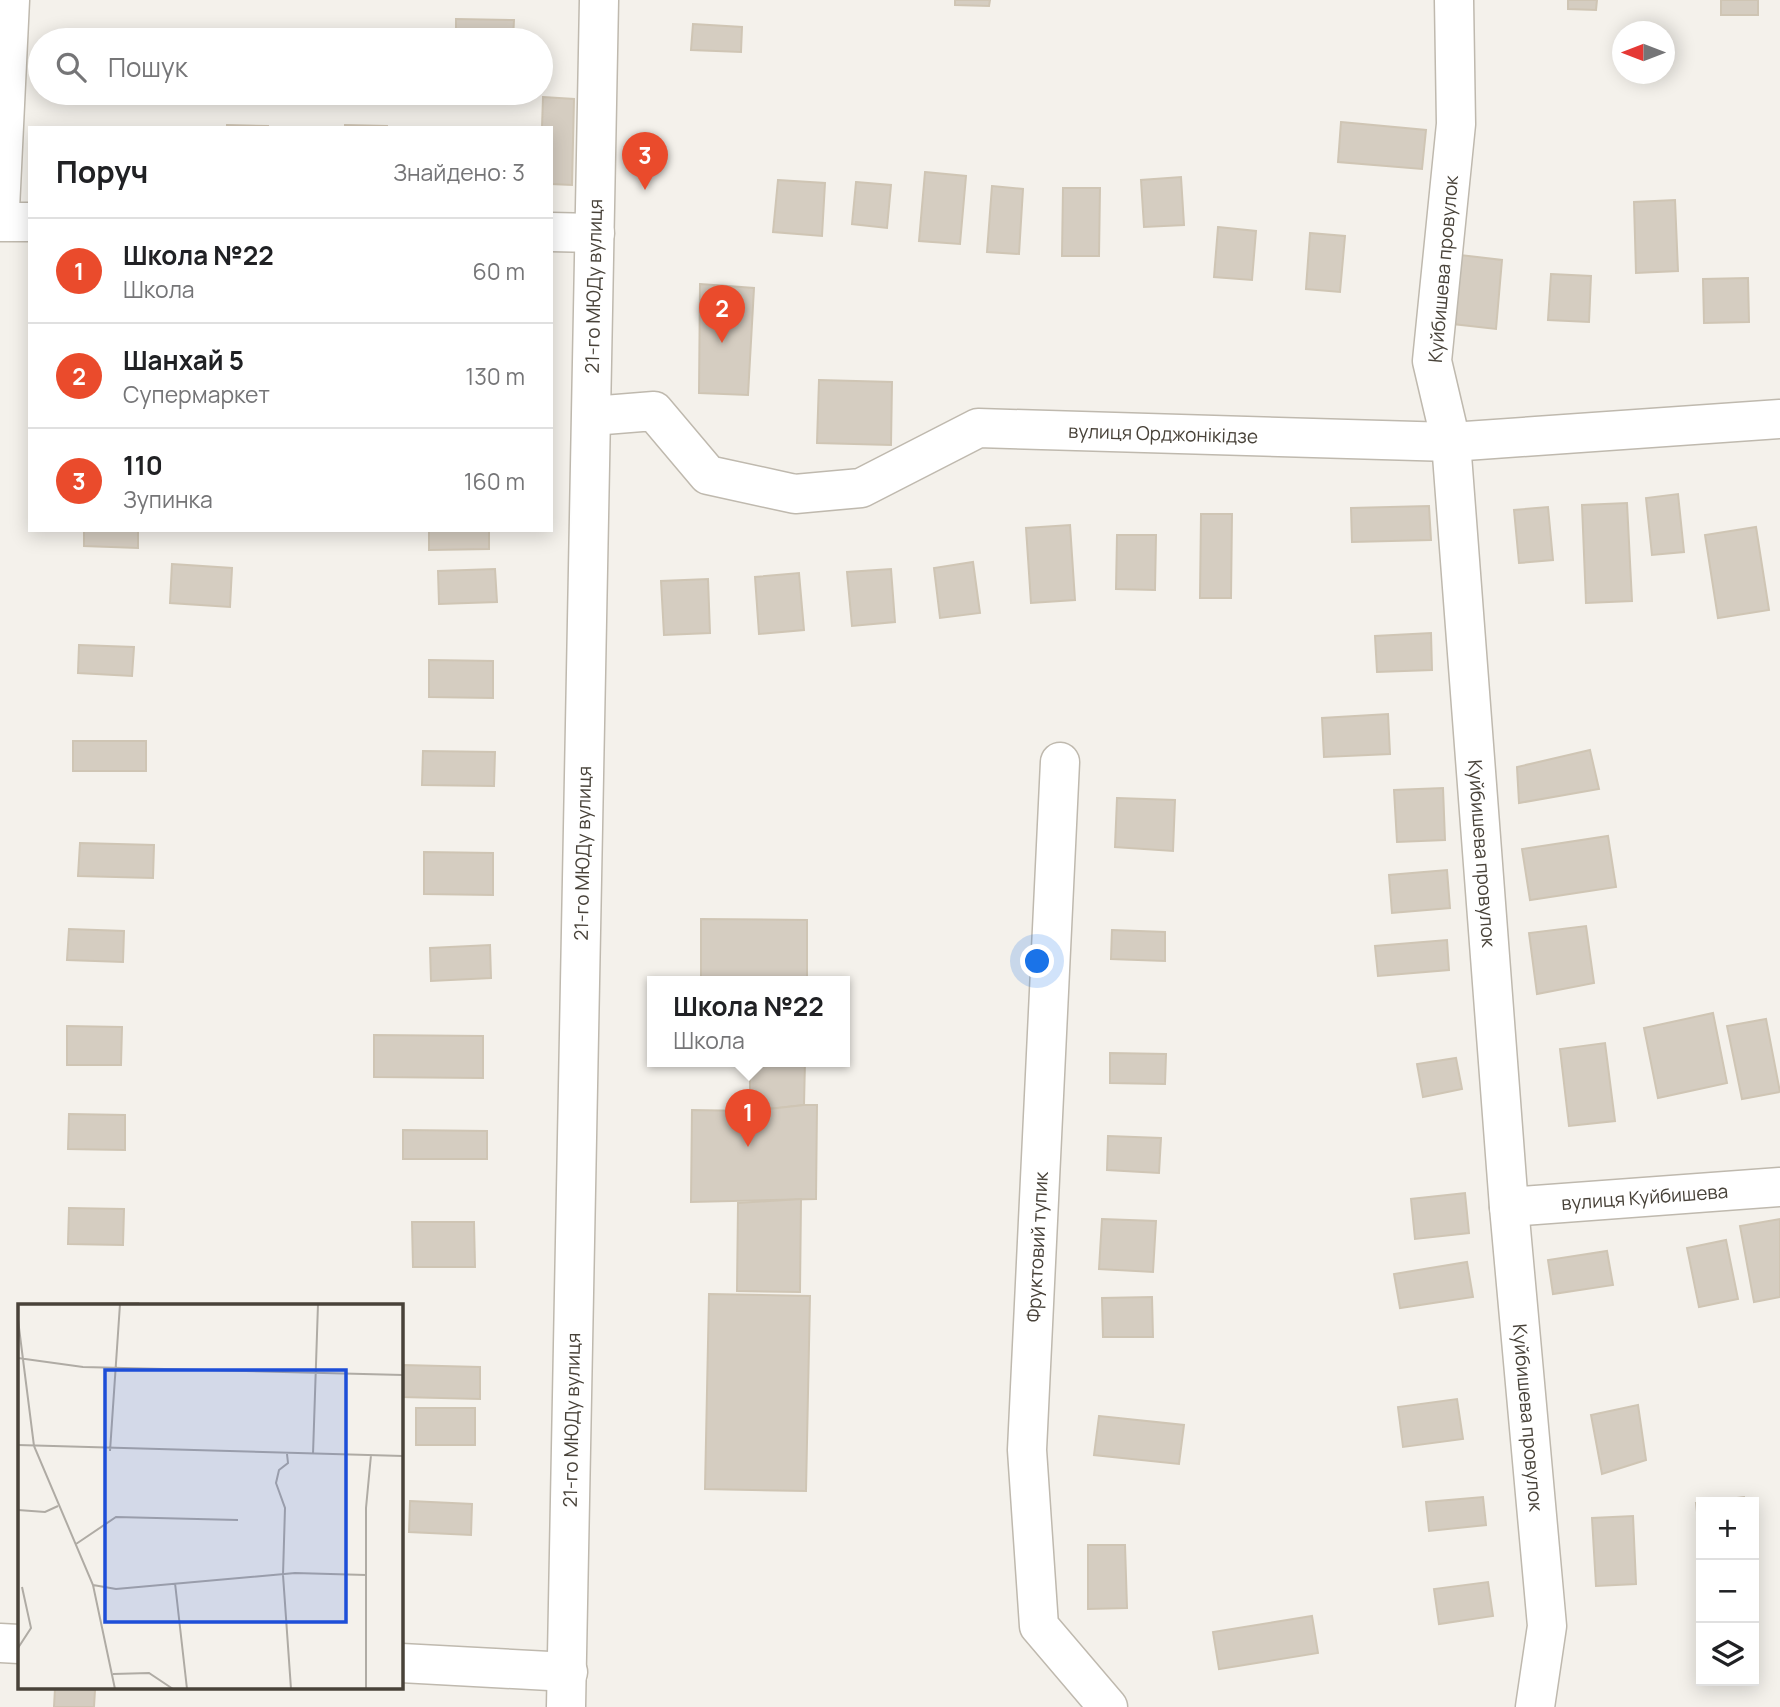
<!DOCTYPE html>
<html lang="uk">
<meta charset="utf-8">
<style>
:root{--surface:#fff;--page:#f6f6f6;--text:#202124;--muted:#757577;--line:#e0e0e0;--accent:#ea4b2c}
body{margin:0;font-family:Manrope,sans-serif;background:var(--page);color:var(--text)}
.controls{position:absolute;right:21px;bottom:21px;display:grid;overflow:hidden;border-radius:0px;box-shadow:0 4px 18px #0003}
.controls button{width:63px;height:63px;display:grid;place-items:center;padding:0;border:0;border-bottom:2px solid var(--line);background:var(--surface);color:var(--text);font:35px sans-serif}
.compass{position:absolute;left:1612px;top:21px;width:63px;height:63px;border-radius:50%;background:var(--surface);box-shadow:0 4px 18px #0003;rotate:270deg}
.you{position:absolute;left:1038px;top:962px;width:24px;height:24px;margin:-18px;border:5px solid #fff;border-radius:50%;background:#1a73e8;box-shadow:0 0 0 10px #1a73e833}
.badge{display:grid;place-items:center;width:46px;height:46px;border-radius:50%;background:var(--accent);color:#fff;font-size:23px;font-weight:700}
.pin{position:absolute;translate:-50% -58px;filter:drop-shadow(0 2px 4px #0008)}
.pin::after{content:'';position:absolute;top:37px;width:24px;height:21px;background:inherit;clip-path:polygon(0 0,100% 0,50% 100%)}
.popup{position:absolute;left:647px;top:976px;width:203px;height:91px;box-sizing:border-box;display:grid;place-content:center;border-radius:0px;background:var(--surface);filter:drop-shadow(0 2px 5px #0005);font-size:23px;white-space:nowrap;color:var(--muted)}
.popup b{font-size:26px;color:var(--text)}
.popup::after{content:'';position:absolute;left:50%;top:100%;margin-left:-14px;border:14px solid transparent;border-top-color:var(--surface)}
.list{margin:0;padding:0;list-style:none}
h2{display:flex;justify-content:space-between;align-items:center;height:91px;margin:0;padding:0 28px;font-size:30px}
h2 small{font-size:23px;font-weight:400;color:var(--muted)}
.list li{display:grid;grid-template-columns:46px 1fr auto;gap:21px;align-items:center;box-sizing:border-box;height:105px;padding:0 28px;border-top:2px solid var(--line)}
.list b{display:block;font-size:26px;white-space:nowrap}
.list p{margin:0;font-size:23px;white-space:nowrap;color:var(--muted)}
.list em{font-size:23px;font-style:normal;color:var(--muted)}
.icon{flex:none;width:38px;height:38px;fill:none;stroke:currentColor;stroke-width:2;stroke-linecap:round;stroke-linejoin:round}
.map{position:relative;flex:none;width:1780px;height:1707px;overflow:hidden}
.search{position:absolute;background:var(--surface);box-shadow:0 4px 18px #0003;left:28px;top:28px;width:525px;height:77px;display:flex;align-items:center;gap:18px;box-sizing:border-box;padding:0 24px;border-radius:38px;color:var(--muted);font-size:26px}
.panel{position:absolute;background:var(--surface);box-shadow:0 4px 18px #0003;left:28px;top:126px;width:525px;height:406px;border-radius:0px}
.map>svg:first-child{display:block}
.building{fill:#d5cdc1;stroke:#cfc5b4;stroke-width:2}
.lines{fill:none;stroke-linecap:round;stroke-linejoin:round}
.minor-casing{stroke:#bfb9ae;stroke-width:41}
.tertiary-casing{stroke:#bfb9ae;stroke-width:41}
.minor{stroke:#fff;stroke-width:38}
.tertiary{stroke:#fff;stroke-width:38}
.labels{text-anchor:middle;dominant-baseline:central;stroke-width:6;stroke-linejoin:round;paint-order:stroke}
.street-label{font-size:19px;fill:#484239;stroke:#fff}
.inset-road{fill:none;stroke:#afaba4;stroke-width:2}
.view{fill:#1d4ed8;fill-opacity:0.15;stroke:#1d4ed8;stroke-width:3.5}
.inset-edge{fill:none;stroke:#484239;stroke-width:3.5}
</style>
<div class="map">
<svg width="1780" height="1707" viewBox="0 0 1780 1707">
<rect width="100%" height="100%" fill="#f4f1eb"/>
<g class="building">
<polygon points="955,0 990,0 989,6 955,5"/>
<polygon points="1568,0 1597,0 1596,10 1568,9"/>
<rect x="1721" y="0" width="37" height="15"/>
<polygon points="456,19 514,20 513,40 456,40"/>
<polygon points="693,24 742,27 741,52 691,50"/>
<polygon points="543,97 574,99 572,185 551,184 551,128 542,128"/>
<polygon points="1341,122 1426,130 1422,169 1338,162"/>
<polygon points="227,125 268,126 268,128 227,128"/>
<polygon points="345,125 387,126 387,128 345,128"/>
<polygon points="925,172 966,176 960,244 919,241"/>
<polygon points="1181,177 1184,225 1144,227 1141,180"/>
<polygon points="778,180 825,183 822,236 773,232"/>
<polygon points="856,182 891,185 887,228 852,224"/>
<polygon points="992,186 1023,189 1019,254 987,252"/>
<polygon points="1063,188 1100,188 1099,256 1062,256"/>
<polygon points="1675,200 1678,271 1636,273 1634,202"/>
<polygon points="1218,227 1256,231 1252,280 1214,277"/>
<polygon points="1310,233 1345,236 1340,292 1306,289"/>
<polygon points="1460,255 1502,260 1496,329 1453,324"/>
<polygon points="1551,274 1591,276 1589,322 1548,320"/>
<polygon points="1748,278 1749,322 1704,323 1703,279"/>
<polygon points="700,284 754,288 748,395 699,393"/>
<polygon points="819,380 892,382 891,445 817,443"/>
<polygon points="1678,494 1684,552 1652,555 1646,498"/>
<polygon points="1627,503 1632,601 1586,603 1582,505"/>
<polygon points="1429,506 1431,540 1352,542 1351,508"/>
<polygon points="1548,507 1553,560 1519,563 1514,510"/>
<polygon points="1201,514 1232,514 1231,598 1200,598"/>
<polygon points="1070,525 1075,600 1031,603 1026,528"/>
<polygon points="1756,527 1769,610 1718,618 1705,535"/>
<polygon points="84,530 138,530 138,548 84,546"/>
<polygon points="429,530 489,530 489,549 429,550"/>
<polygon points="1117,535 1156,535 1155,590 1116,589"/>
<polygon points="973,562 980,613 940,618 934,568"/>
<polygon points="172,564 232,568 230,607 170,603"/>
<polygon points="495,569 497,602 439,604 438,571"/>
<polygon points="891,569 895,622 852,626 847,572"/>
<polygon points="799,573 804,630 759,634 755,577"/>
<polygon points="708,579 710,633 664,635 661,581"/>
<polygon points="1431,633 1432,670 1377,672 1375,636"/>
<polygon points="79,645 134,647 132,676 78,673"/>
<polygon points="429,660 493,661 493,698 429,697"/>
<polygon points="1388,714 1390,754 1324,757 1322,718"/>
<rect x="73" y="741" width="73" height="30"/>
<polygon points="1590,750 1599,789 1519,803 1517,767"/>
<polygon points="423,751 495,752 494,786 422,785"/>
<polygon points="1443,788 1445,840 1397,842 1394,790"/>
<polygon points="1117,798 1175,800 1173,851 1115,847"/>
<polygon points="1608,836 1616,887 1530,900 1522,849"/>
<polygon points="80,843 154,845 153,878 78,876"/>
<polygon points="424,852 493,853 493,895 424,894"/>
<polygon points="1447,870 1450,908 1392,913 1389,875"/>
<polygon points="701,919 807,920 807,981 701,981"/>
<polygon points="1586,926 1594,983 1537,994 1529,933"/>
<polygon points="69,929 124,931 123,962 67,960"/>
<polygon points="1112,930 1165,932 1165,961 1111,959"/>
<polygon points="1447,940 1449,970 1378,976 1375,946"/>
<polygon points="490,945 491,978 431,981 430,948"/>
<polygon points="1713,1013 1727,1083 1658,1098 1644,1028"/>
<polygon points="1766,1019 1780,1092 1742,1099 1727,1026"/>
<polygon points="67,1026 122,1027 121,1065 67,1065"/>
<polygon points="374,1035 483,1036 483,1078 374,1077"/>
<polygon points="1605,1043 1615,1121 1569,1126 1560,1049"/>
<polygon points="1110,1053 1166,1054 1165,1084 1110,1083"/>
<polygon points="1456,1058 1462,1089 1423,1097 1417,1064"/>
<polygon points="750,1061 805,1061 804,1105 750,1111"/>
<polygon points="804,1105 817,1105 816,1199 691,1202 692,1110 750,1111"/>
<polygon points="69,1114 125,1115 125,1150 68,1149"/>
<polygon points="403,1130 487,1131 487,1159 403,1159"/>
<polygon points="1108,1136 1161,1138 1159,1173 1107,1170"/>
<polygon points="1465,1193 1469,1233 1415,1239 1411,1199"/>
<polygon points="801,1199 800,1292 737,1291 738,1203"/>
<polygon points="69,1208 124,1209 123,1245 68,1244"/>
<polygon points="1102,1219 1156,1221 1153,1272 1099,1269"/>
<polygon points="1780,1219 1780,1297 1754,1302 1740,1226"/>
<polygon points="412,1222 474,1222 475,1267 413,1267"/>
<polygon points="1726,1240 1738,1299 1699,1307 1687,1248"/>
<polygon points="1607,1251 1613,1285 1553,1294 1548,1260"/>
<polygon points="1467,1262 1473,1297 1400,1308 1394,1274"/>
<polygon points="709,1294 810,1296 806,1491 705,1489"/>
<polygon points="1152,1297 1153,1337 1103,1337 1102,1298"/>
<polygon points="138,1303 138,1306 65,1306 65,1304"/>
<polygon points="403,1365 480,1367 480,1399 402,1397"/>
<polygon points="1457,1399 1463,1439 1403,1447 1398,1407"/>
<polygon points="1638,1405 1646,1460 1602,1474 1591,1415"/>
<rect x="416" y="1408" width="59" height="37"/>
<polygon points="1099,1416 1184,1425 1179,1464 1094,1455"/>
<polygon points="1483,1497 1486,1525 1429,1531 1426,1502"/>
<polygon points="1744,1497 1745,1502 1704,1502"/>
<polygon points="410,1501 472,1504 471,1535 409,1532"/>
<polygon points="1696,1503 1701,1503 1701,1549"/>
<polygon points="1633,1516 1636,1584 1596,1586 1592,1518"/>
<polygon points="1088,1545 1125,1545 1127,1608 1088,1609"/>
<polygon points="1488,1582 1493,1616 1439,1624 1434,1589"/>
<polygon points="1312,1616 1318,1653 1219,1669 1213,1632"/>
<polygon points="55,1688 95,1690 94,1707 54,1707"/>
</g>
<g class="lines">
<g class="minor-casing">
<g id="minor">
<path id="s1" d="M1454,0l2,124 -24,237 19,81 58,765 38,419 -12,81"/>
<polyline points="0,209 10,0"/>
<polyline points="0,222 30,222"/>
<polyline points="551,232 595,233"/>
<path id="s2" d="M592,416l62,-5 54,64 87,19 66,-6 117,-60 473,14 329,-23"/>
<polyline points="1060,762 1027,1450 1039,1626 1108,1707"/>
<path id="s3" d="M1509,1207l271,-20"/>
<polyline points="0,1643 19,1644"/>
<polyline points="401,1663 568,1672"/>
</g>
</g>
<g class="tertiary-casing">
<g id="tertiary">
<path id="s4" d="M566,1707l33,-1707"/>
</g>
</g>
<use href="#minor" class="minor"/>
<use href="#tertiary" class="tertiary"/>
</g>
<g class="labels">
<g class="street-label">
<text transform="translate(1443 269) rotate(-85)">Куйбишева провулок</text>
<text stroke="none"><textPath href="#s4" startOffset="1421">21-го МЮДу вулиця</textPath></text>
<text stroke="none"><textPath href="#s2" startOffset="618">вулиця Орджонікідзе</textPath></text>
<text stroke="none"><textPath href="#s1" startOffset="858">Куйбишева провулок</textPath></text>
<text stroke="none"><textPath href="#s4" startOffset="854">21-го МЮДу вулиця</textPath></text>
<text stroke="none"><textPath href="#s3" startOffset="136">вулиця Куйбишева</textPath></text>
<text transform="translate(1037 1247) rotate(-87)">Фруктовий тупик</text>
<text stroke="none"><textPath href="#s1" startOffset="1424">Куйбишева провулок</textPath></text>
<text stroke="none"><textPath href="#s4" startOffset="287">21-го МЮДу вулиця</textPath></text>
</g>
</g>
<g transform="translate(18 1304)">
<rect width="385" height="385" fill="#f4f1eb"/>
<path class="inset-road" d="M0,16l16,126 59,139 22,104M0,54l65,9 320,8M0,141l385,11M92,147l10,-147M269,150l1,9 -9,7 -3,13 9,25 -2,67 8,114M295,150l5,-150M0,206l27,2 13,-6M58,240l40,-27 122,3M157,279l12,106M75,281l23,4 179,-16 71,2M0,344l13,-20 -9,-41M95,370l36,-1 24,16M348,385v-181l5,-53"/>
<path class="view" d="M87,66h241v252h-241z"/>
<rect width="385" height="385" class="inset-edge"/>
</g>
</svg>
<div class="controls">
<button>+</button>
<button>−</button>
<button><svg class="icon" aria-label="layers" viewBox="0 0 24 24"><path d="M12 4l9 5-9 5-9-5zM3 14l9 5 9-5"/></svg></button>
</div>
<svg class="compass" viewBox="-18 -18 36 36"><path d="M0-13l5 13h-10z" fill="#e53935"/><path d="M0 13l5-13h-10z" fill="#757577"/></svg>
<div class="you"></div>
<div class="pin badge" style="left:748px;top:1147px">1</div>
<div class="popup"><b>Школа №22</b>Школа</div>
<div class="pin badge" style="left:722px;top:343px">2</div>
<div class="pin badge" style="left:645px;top:190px">3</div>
<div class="search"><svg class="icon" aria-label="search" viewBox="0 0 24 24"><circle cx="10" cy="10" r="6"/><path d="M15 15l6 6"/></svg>Пошук</div>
<section class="panel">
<h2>Поруч<small>Знайдено: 3</small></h2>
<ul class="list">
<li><span class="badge">1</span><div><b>Школа №22</b><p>Школа</p></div><em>60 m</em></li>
<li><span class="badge">2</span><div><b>Шанхай 5</b><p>Супермаркет</p></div><em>130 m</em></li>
<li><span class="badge">3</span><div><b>110</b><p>Зупинка</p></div><em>160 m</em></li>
</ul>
</section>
</div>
